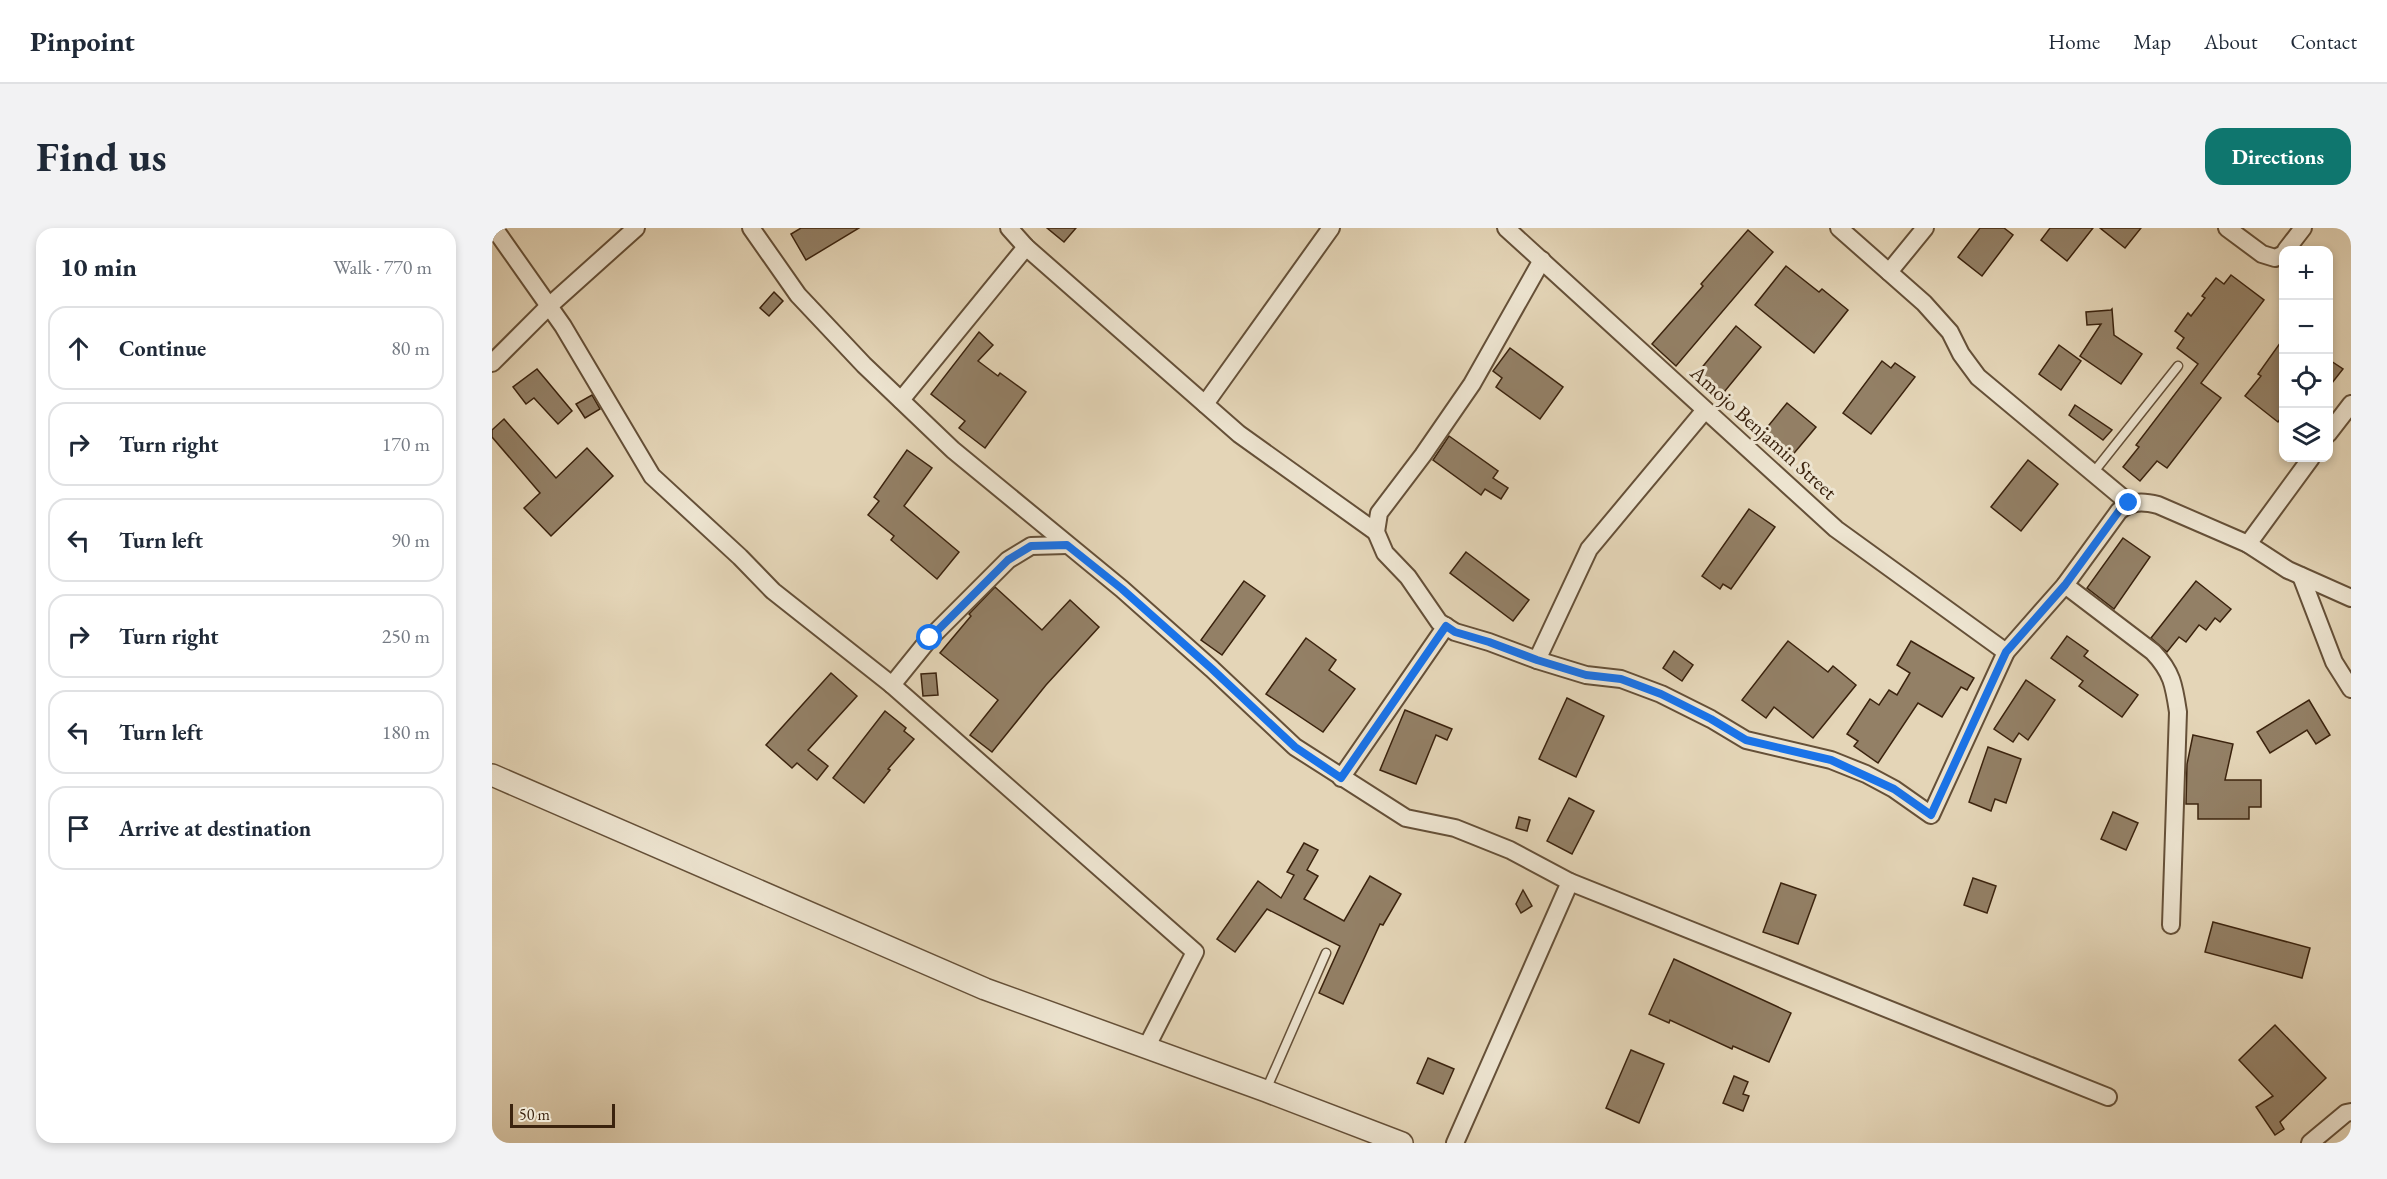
<!DOCTYPE html>
<meta charset="utf-8">
<style>
:root{--surface:#fff;--page:#f2f2f3;--text:#1f2937;--muted:#747a83;--line:#e0e1e3;--accent:#0f766e}
body{margin:0;font-family:"EB Garamond",serif;background:var(--page);color:var(--text)}
.controls{position:absolute;right:18px;top:18px;display:grid;overflow:hidden;border-radius:12px;box-shadow:0 3px 9px #0003}
.controls button{width:54px;height:54px;display:grid;place-items:center;padding:0;border:0;border-bottom:2px solid var(--line);background:var(--surface);color:var(--text);font:30px sans-serif}
.scale{position:absolute;left:18px;bottom:15px;width:105px;box-sizing:border-box;padding-left:6px;border:3px solid #3b230e;border-top:0;font-size:16px;line-height:21px;white-space:nowrap;color:#3b230e;-webkit-text-stroke:4px #ede4d0;paint-order:stroke}
.stop{position:absolute;width:18px;height:18px;margin:-14px;border:4px solid #1a73e8;border-radius:50%;background:#fff}
.stop.end{background:#1a73e8;border-color:#fff;box-shadow:0 2px 6px #0008}
.list{margin:0;padding:0;list-style:none}
h2{display:flex;justify-content:space-between;align-items:center;height:78px;margin:0;padding:0 24px;font-size:26px}
h2 small{font-size:20px;font-weight:400;color:var(--muted)}
.list li{display:grid;grid-template-columns:39px 1fr auto;gap:18px;align-items:center;box-sizing:border-box;height:84px;margin:0 12px 12px;padding:0 12px;border:2px solid var(--line);border-radius:18px}
.list b{display:block;font-size:22px;white-space:nowrap}
.list em{font-size:20px;font-style:normal;color:var(--muted)}
.icon{flex:none;width:33px;height:33px;fill:none;stroke:currentColor;stroke-width:2;stroke-linecap:round;stroke-linejoin:round}
.map{position:relative;flex:none;width:1859px;height:915px;overflow:hidden;border-radius:18px}
header{display:flex;align-items:center;gap:36px;box-sizing:border-box;height:84px;padding:0 30px;background:var(--surface);border-bottom:2px solid var(--line)}
header strong{font-size:28px}
nav{display:flex;gap:33px;margin-inline-start:auto;font-size:21px}
.intro{display:flex;align-items:center;justify-content:space-between;box-sizing:border-box;height:144px;padding:0 36px}
h1{margin:0;font-size:42px}
.button{padding:15px 27px;border-radius:18px;background:var(--accent);color:#fff;font-size:21px;font-weight:700}
main{display:flex;gap:36px;padding:0 36px}
aside{flex:1;background:var(--surface);border-radius:18px;box-shadow:0 3px 9px #0003}
.map>svg:first-child{display:block}
.building{fill:#938066;stroke:#3b230e;stroke-width:1.5}
.lines{fill:none;stroke-linecap:round;stroke-linejoin:round}
.service-casing{stroke:#655038;stroke-width:11}
.minor-casing{stroke:#655038;stroke-width:20}
.tertiary-casing{stroke:#655038;stroke-width:24}
.service{stroke:#ede4d0;stroke-width:8}
.minor{stroke:#ede4d0;stroke-width:16}
.tertiary{stroke:#ede4d0;stroke-width:21}
.route{stroke:#1a73e8;stroke-width:8}
.labels{text-anchor:middle;dominant-baseline:central;stroke-width:6;stroke-linejoin:round;paint-order:stroke}
.street-label{font-size:21px;fill:#3b230e;stroke:#ede4d0}
</style>
<header>
<strong>Pinpoint</strong>
<nav><a>Home</a><a>Map</a><a>About</a><a>Contact</a></nav>
</header>
<div class="intro"><h1>Find us</h1><a class="button">Directions</a></div>
<main>
<aside>
<h2>10 min<small>Walk · 770 m</small></h2>
<ul class="list">
<li><svg class="icon" aria-label="ahead" viewBox="0 0 24 24"><path d="M12 20V5M6 11l6-6 6 6"/></svg><div><b>Continue</b></div><em>80 m</em></li>
<li><svg class="icon" aria-label="right" viewBox="0 0 24 24"><path d="M7 20v-9h11M14 6l5 5-5 5"/></svg><div><b>Turn right</b></div><em>170 m</em></li>
<li><svg class="icon" aria-label="left" viewBox="0 0 24 24"><path d="M17 20v-9H6M10 6l-5 5 5 5"/></svg><div><b>Turn left</b></div><em>90 m</em></li>
<li><svg class="icon" aria-label="right" viewBox="0 0 24 24"><path d="M7 20v-9h11M14 6l5 5-5 5"/></svg><div><b>Turn right</b></div><em>250 m</em></li>
<li><svg class="icon" aria-label="left" viewBox="0 0 24 24"><path d="M17 20v-9H6M10 6l-5 5 5 5"/></svg><div><b>Turn left</b></div><em>180 m</em></li>
<li><svg class="icon" aria-label="arrive" viewBox="0 0 24 24"><path d="M6 21V4h12l-3 4 3 4H6"/></svg><div><b>Arrive at destination</b></div></li>
</ul>
</aside>
<div class="map">
<svg width="1859" height="915" viewBox="0 0 1859 915">
<rect width="100%" height="100%" fill="#e4d5b7"/>
<filter id="stains"><feTurbulence type="fractalNoise" baseFrequency=".00333" numOctaves="4"/><feColorMatrix values="0 0 0 0 .2 0 0 0 0 .09 0 0 0 0 .02 0 0 0 .5 -.17"/></filter>
<radialGradient id="worn" r=".72"><stop offset=".6" stop-color="#630" stop-opacity="0"/><stop offset="1" stop-color="#630" stop-opacity=".3"/></radialGradient>
<g class="building">
<polygon points="309,0 367,0 314,32 299,6"/>
<polygon points="555,0 584,0 572,14"/>
<polygon points="1488,0 1512,0 1521,7 1490,48 1466,29"/>
<polygon points="1558,0 1601,0 1575,33 1549,12"/>
<polygon points="1608,0 1649,0 1633,20"/>
<polygon points="1256,2 1281,24 1184,138 1160,116 1211,58 1209,56"/>
<polygon points="1294,38 1327,64 1330,61 1356,82 1322,125 1263,77"/>
<polygon points="1739,47 1772,72 1709,155 1729,170 1675,240 1665,233 1648,253 1631,239 1647,219 1644,217 1706,136 1685,120 1692,110 1683,103 1696,85 1699,88 1713,70 1710,68 1724,50 1732,56"/>
<polygon points="282,64 291,73 277,88 268,80"/>
<polygon points="1620,81 1622,107 1650,126 1629,156 1588,128 1609,96 1595,97 1594,84 1619,82"/>
<polygon points="1244,98 1269,119 1228,169 1203,148"/>
<polygon points="487,104 501,117 486,133 506,148 508,145 534,164 493,220 467,200 473,193 439,166"/>
<polygon points="1791,111 1791,187 1786,194 1753,168 1769,148 1766,146"/>
<polygon points="1567,117 1589,133 1569,162 1547,146"/>
<polygon points="1018,120 1071,159 1048,191 1004,159 1010,150 1001,143"/>
<polygon points="1836,131 1851,141 1836,160"/>
<polygon points="1390,133 1399,140 1403,135 1423,149 1379,206 1351,185"/>
<polygon points="45,141 80,183 66,196 42,170 34,176 21,159"/>
<polygon points="100,167 108,181 93,190 84,176"/>
<polygon points="1295,175 1324,199 1298,230 1274,210 1277,206 1273,202"/>
<polygon points="1583,177 1620,202 1611,212 1577,187"/>
<polygon points="12,191 64,250 95,220 121,248 59,308 32,280 48,265 0,209 0,202"/>
<polygon points="957,208 1006,243 1001,250 1016,260 1009,271 993,261 989,267 941,232"/>
<polygon points="415,222 440,240 412,278 467,324 445,351 399,312 402,308 376,287 387,273 382,269"/>
<polygon points="1536,232 1566,256 1529,303 1499,279"/>
<polygon points="1257,281 1283,299 1239,361 1231,356 1228,361 1210,348"/>
<polygon points="1631,310 1658,329 1622,381 1595,360"/>
<polygon points="974,324 1037,372 1021,393 958,345"/>
<polygon points="752,353 773,368 730,427 709,412"/>
<polygon points="1704,353 1739,381 1728,394 1723,390 1714,402 1707,397 1694,414 1687,409 1675,424 1659,410"/>
<polygon points="503,359 550,402 578,372 607,399 554,457 500,524 478,507 506,472 448,425 479,388 477,386"/>
<polygon points="1575,408 1596,423 1592,428 1646,467 1630,489 1587,458 1591,453 1559,430"/>
<polygon points="814,410 844,432 837,442 863,461 831,504 774,466"/>
<polygon points="1296,413 1336,444 1341,438 1364,457 1321,510 1282,479 1274,490 1250,472"/>
<polygon points="1419,413 1482,450 1475,462 1469,459 1450,489 1426,475 1386,535 1362,518 1366,513 1355,506 1378,471 1387,477 1397,462 1405,467 1418,445 1405,437"/>
<polygon points="1182,423 1201,437 1190,453 1171,440"/>
<polygon points="339,445 365,468 316,522 336,538 325,552 305,535 300,540 274,517"/>
<polygon points="444,445 446,467 431,468 429,446"/>
<polygon points="1534,452 1563,472 1536,512 1527,505 1521,514 1502,501"/>
<polygon points="1075,470 1112,488 1084,549 1047,531"/>
<polygon points="1817,472 1838,507 1824,516 1815,502 1778,525 1765,504"/>
<polygon points="913,482 960,501 955,512 944,507 924,556 888,542"/>
<polygon points="393,483 414,500 412,503 422,511 396,541 398,542 372,575 341,550"/>
<polygon points="1701,507 1741,516 1733,552 1769,552 1769,579 1757,579 1757,591 1706,591 1706,576 1694,576 1695,536"/>
<polygon points="1496,519 1529,531 1514,575 1503,571 1499,583 1477,574"/>
<polygon points="1077,570 1102,583 1080,626 1055,613"/>
<polygon points="1621,584 1646,595 1634,622 1609,611"/>
<polygon points="1027,589 1038,592 1035,603 1024,600"/>
<polygon points="812,615 826,622 815,642 826,648 812,671 852,693 878,648 909,666 891,697 888,696 851,776 827,765 848,718 822,705 775,681 743,724 725,711 766,653 789,670 802,647 795,644"/>
<polygon points="1481,650 1504,658 1495,685 1472,677"/>
<polygon points="1289,655 1324,667 1306,716 1271,704"/>
<polygon points="1031,662 1040,678 1029,685 1024,676"/>
<polygon points="1721,694 1818,720 1810,750 1713,724"/>
<polygon points="1182,731 1299,785 1277,834 1241,818 1240,821 1178,792 1177,795 1157,786"/>
<polygon points="1783,797 1834,850 1788,894 1792,901 1783,907 1764,879 1781,868 1747,832"/>
<polygon points="1139,822 1172,836 1147,895 1114,880"/>
<polygon points="936,830 962,841 951,866 925,855"/>
<polygon points="1242,848 1256,854 1251,866 1257,868 1251,883 1231,875"/>
</g>
<g class="lines">
<g class="service-casing">
<g id="service">
<polyline points="1601,245 1686,138"/>
<polyline points="774,862 834,725"/>
</g>
</g>
<g class="minor-casing">
<g id="minor">
<polyline points="2,0 71,98 160,248 248,329 281,363 400,457 438,410 516,332 539,318 575,317"/>
<polyline points="259,0 306,67 372,137 461,222 630,361 720,441 803,519 914,590 963,600 1018,622 1078,654"/>
<polyline points="517,0 534,19 747,206 884,304"/>
<polyline points="1014,0 1344,301 1514,424"/>
<polyline points="1347,0 1432,75 1458,104 1469,126 1486,149 1637,275"/>
<polyline points="1735,0 1770,26 1783,30 1792,26"/>
<polyline points="1794,22 1811,0"/>
<path d="M1050,32l-70,124 -49,71 -44,58 -3,19 9,21 23,24 31,45 16,10 34,10 48,18 49,15 35,4 40,15 50,25 35,21 85,20 35,14 28,15 37,26 75,-163 59,-67 54,-74c13,-10 23,-10 39,-6l90,39 63,-86"/>
<polyline points="1397,44 1433,0"/>
<polyline points="0,135 56,79 144,0"/>
<polyline points="409,172 534,19"/>
<polyline points="713,176 839,0"/>
<polyline points="1836,206 1859,176"/>
<polyline points="1756,316 1796,342 1859,370"/>
<polyline points="1809,348 1842,434 1859,461"/>
<path d="M1573,357l88,67c19,20 21,33 25,60l-7,213"/>
<polyline points="1045,432 1097,321 1213,182"/>
<polyline points="400,457 703,724 654,820"/>
<polyline points="849,550 954,398"/>
<polyline points="963,915 1078,654 1616,869"/>
<polyline points="1818,915 1854,885 1859,884"/>
</g>
</g>
<g class="tertiary-casing">
<polyline id="tertiary" points="0,547 493,761 774,863 910,915"/>
</g>
<use href="#service" class="service"/>
<use href="#minor" class="minor"/>
<use href="#tertiary" class="tertiary"/>
</g>
<g class="lines">
<polyline class="route" points="438,410 516,332 539,318 575,317 630,361 720,441 803,519 849,550 954,398 963,404 997,414 1045,432 1094,447 1129,451 1169,466 1219,491 1254,512 1339,532 1402,561 1439,587 1514,424 1573,357 1627,283 1637,275"/>
</g>
<g class="labels">
<g class="street-label">
<text transform="translate(1272 204) rotate(42)">Amojo Benjamin Street</text>
</g>
</g>
<rect width="100%" height="100%" filter="url(#stains)"/>
<rect width="100%" height="100%" fill="url(#worn)"/>
</svg>
<div class="controls">
<button>+</button>
<button>−</button>
<button><svg class="icon" aria-label="locate" viewBox="0 0 24 24"><circle cx="12" cy="12" r="6"/><path d="M12 2v4M12 18v4M2 12h4M18 12h4"/></svg></button>
<button><svg class="icon" aria-label="layers" viewBox="0 0 24 24"><path d="M12 4l9 5-9 5-9-5zM3 14l9 5 9-5"/></svg></button>
</div>
<div class="scale">50 m</div>
<div class="stop" style="left:438px;top:410px"></div>
<div class="stop end" style="left:1637px;top:275px"></div>
</div>
</main>
